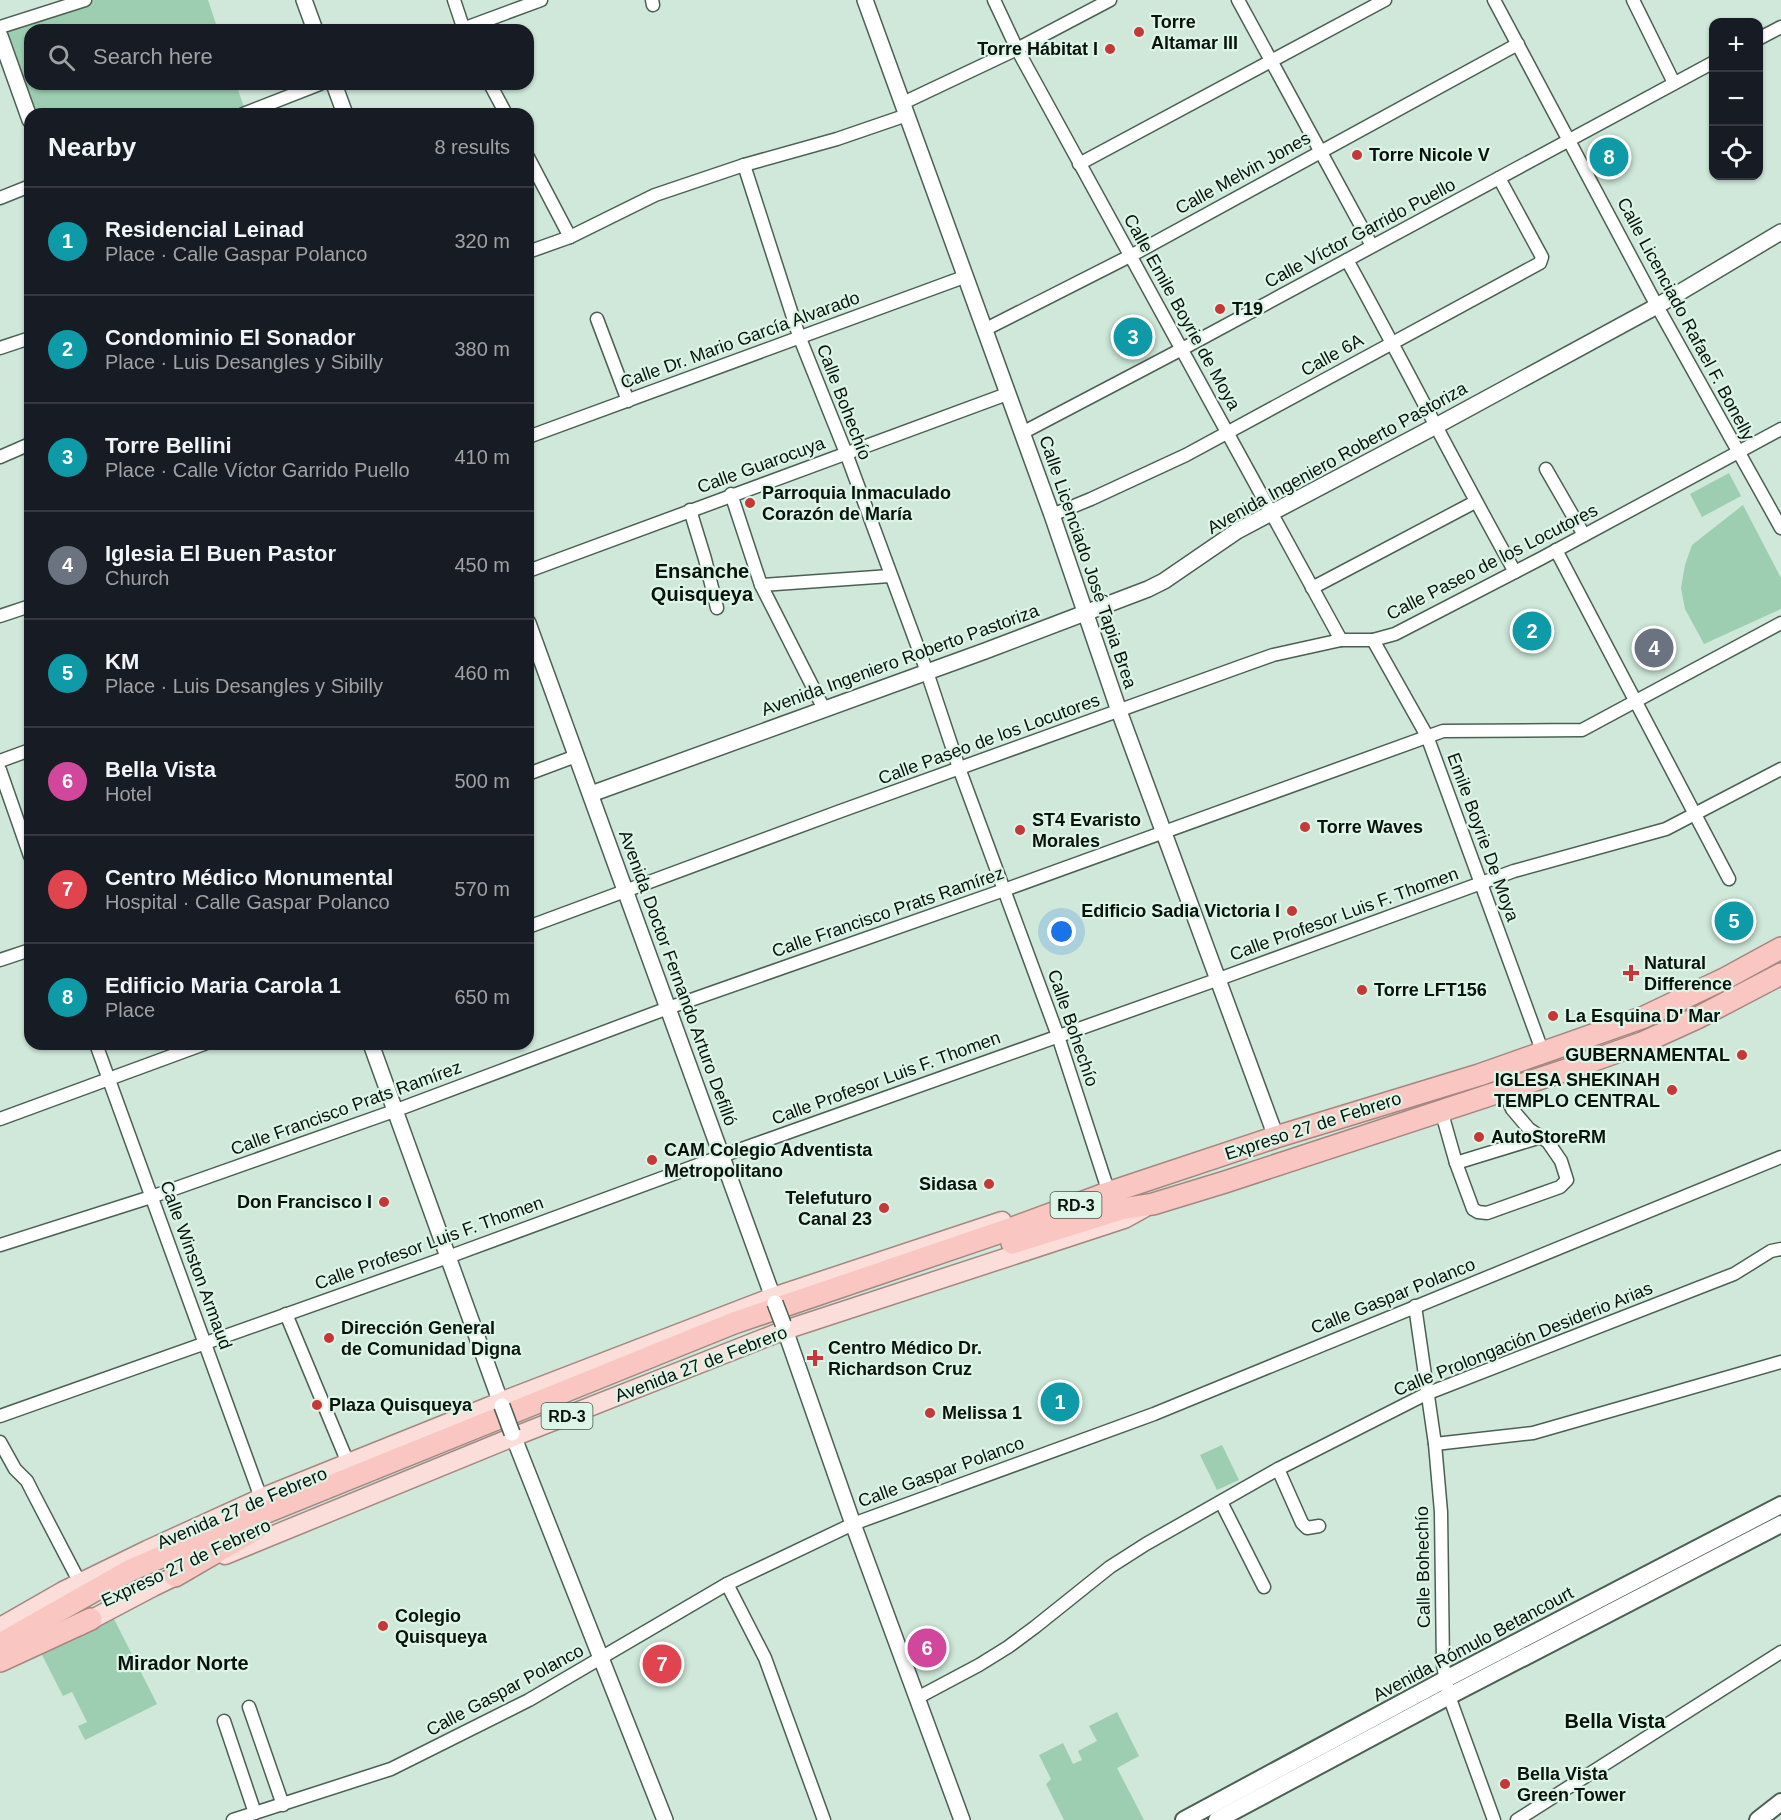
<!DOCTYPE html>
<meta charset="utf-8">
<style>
:root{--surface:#171b24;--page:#242831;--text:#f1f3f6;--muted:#9ea1a6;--line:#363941;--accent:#c63739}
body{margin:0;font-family:Helvetica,sans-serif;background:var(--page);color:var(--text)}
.controls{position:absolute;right:18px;top:18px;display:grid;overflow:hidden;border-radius:12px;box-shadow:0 2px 4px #0004}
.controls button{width:54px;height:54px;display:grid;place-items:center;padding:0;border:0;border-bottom:2px solid var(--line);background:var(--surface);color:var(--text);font:30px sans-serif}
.you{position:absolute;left:1062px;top:932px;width:21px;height:21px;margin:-15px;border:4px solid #fff;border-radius:50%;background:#1a73e8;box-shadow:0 0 0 9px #1a73e833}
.badge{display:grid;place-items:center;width:39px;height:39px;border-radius:50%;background:var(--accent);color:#fff;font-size:20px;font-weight:700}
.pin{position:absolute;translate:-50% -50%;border:3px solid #fff;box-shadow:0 2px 6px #0006}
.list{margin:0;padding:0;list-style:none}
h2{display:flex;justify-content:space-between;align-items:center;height:78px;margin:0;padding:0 24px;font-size:26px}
h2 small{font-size:20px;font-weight:400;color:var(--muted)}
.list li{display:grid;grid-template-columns:39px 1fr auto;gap:18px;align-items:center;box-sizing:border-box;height:108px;padding:0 24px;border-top:2px solid var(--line)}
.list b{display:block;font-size:22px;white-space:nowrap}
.list p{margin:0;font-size:20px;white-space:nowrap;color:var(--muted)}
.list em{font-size:20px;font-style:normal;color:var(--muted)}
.icon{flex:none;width:33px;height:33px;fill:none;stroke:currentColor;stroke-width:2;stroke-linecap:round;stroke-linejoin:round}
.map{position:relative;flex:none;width:1781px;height:1820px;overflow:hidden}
.search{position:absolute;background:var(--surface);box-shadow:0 2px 4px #0004;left:24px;top:24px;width:510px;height:66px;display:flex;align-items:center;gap:15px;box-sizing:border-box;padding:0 21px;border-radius:18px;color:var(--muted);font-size:22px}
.panel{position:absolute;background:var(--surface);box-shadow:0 2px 4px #0004;left:24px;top:108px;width:510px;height:942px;border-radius:18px}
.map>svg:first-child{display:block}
.green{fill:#9dceb1}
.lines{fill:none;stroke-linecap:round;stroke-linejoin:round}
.minor-casing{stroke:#4b6053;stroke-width:15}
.tertiary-casing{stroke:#4b6053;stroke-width:18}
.secondary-casing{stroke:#4b6053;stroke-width:20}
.primary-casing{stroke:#a58782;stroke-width:21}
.motorway-casing{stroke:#a58782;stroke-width:24}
.minor{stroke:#fff;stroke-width:12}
.tertiary{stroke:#fff;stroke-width:15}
.secondary{stroke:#fff;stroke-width:16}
.primary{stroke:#fbddda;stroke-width:18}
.motorway{stroke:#f9c6c1;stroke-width:21}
.tertiary-bridge-casing{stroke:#4b6053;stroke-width:18;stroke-linecap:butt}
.tertiary-bridge{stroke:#fff;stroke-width:15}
.poi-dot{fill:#c63739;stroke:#dcf5e6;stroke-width:2}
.labels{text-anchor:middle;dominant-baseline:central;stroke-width:4.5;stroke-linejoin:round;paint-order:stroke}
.shield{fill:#dcf5e6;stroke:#49564e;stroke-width:1.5}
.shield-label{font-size:16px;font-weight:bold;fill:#0a120d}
.poi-label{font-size:18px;font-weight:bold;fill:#0a120d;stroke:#dcf5e6;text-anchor:start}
.street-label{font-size:18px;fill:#0a120d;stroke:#dcf5e6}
.neighbourhood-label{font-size:20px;font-weight:bold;fill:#0a120d;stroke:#dcf5e6}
</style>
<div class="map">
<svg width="1781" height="1820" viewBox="0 0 1781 1820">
<rect width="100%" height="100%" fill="#cfe8d9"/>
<g class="green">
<polygon points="85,0 208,0 218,30 30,30 30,84 236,84 246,113 30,114 0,27"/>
<polygon points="1729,473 1741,496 1702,517 1690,494"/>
<polygon points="1743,505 1781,578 1781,609 1704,644 1685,609 1681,588 1685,565 1692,545"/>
<polygon points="1222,1445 1239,1480 1217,1490 1200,1455"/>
<polygon points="113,1617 157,1704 85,1740 78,1726 87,1722 72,1692 63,1696 41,1653"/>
<polygon points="1117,1712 1139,1756 1117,1768 1144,1820 1064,1820 1046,1784 1051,1779 1039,1755 1063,1743 1073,1764 1082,1760 1078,1751 1097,1741 1089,1726"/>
</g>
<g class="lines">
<g class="minor-casing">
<g id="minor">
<polyline points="454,0 464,30"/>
<polyline points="652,0 653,5"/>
<polyline points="994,0 1017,49 1341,640"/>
<polyline points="1238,0 1372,246"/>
<polyline points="1494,0 1657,306 1781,528"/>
<polyline points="1633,0 1674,83"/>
<polyline points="0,27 85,0"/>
<polyline points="460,30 541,0"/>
<polyline points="1758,39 1781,27"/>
<polyline points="490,84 506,114"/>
<polyline points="903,103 1017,49 1110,0"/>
<polyline points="243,114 320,84"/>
<polyline points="528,157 570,237"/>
<polyline points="1079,164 1385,0"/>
<polyline points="744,165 799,336 846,453 927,672 959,768 1058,1036 1109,1193"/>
<polyline points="0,198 30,186"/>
<polyline points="528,252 570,237 655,195 744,165 837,139 907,115"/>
<path d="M1347,260c57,103 110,209 168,312"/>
<polyline points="597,319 628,401"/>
<polyline points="984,330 1134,254 1518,44"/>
<polyline points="0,348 30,338"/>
<polyline points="1022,433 1182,349 1714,62"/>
<polyline points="528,437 964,277"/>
<polyline points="0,457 30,444"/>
<polyline points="1546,469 1584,535"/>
<polyline points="731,494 761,585 824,709"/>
<polyline points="690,510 705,559 717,608"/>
<polyline points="1052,515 1091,499 1186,455 1540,263 1542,257 1499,178"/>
<polyline points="1556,550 1729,879"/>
<polyline points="528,571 1007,394"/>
<polyline points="761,585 890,576"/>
<polyline points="1312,588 1475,502"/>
<polyline points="0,616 30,606"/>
<polyline points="1373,640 1427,736 1543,1053"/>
<polyline points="0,761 30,750"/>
<polyline points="0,770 30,856"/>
<polyline points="528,774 576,756"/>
<polyline points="528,927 838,812 1242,666 1273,655 1341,640 1373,640 1395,634 1540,559 1781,429"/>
<polyline points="0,960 30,950"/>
<polyline points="96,1044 261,1498"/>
<polyline points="1441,1110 1456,1163 1473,1209 1478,1212 1487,1213 1560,1187 1567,1180 1561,1161 1548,1142 1529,1129 1512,1109 1504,1090"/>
<polyline points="0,1119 204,1044"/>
<polyline points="1456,1163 1541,1137"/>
<polyline points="0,1245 151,1197 394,1111 668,1008 1004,890 1443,731 1582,730 1781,623"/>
<polyline points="1415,1306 1435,1444 1441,1512 1443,1665 1449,1696 1494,1820"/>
<polyline points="286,1314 348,1463"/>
<polyline points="0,1416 448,1257 722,1156 1219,979 1514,871 1666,829 1781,769"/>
<polyline points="0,1442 15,1469 27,1481 32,1491 80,1583"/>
<polyline points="1435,1444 1533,1433 1781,1362"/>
<polyline points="1278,1469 1302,1523 1307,1528 1319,1526"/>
<polyline points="1221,1502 1264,1587"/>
<polyline points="727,1584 765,1658 824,1820"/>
<polyline points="917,1698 979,1665 1008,1647 1035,1627 1110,1567 1146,1544 1278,1469 1426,1394 1734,1274 1771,1251 1781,1249"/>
<polyline points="249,1707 283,1805"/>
<polyline points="224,1721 255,1813"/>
<polyline points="233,1820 391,1769 529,1700 727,1584 853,1524 1154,1414 1781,1157"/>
<polyline points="1517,1820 1781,1652"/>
</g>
</g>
<g class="tertiary-casing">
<g id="tertiary">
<polyline points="304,0 315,30"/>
<polyline points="865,0 1052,515 1119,711 1276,1137"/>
<polyline points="0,36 30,120"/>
<polyline points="334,84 345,114"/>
<polyline points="528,623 775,1303"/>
<polyline points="591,794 985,651 1148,589 1164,581 1237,531 1436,426 1657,306 1781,232"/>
<polyline points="371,1044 502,1406"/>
<polyline points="783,1324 853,1524 962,1820"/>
<polyline points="512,1433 665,1820"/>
</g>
</g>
<g class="secondary-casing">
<g id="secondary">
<polyline points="1184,1820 1446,1679 1781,1505"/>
<polyline points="1217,1820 1449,1696 1781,1524"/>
<polyline points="1758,1820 1781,1802"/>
</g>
</g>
<g class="primary-casing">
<g id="primary">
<polyline points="225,1555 513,1437 785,1330 1124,1219 1144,1208"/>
<polyline points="79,1626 153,1587 188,1570"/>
<polyline points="0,1627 63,1591 147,1550 261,1498 500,1402 773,1297 1002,1221"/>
</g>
</g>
<g class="motorway-casing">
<g id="motorway">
<polyline points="1012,1243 1121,1209 1153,1204 1225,1182 1569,1069 1642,1043 1697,1018 1781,974"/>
<polyline points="175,1576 256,1529"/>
<polyline points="0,1644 131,1570 247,1520 734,1323 1007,1230 1102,1195 1276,1137 1479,1075 1644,1017 1726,978 1781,948"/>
<polyline points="0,1661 91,1619"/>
</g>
</g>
<use href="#minor" class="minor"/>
<use href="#tertiary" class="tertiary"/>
<use href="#secondary" class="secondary"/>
<use href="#primary" class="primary"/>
<use href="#motorway" class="motorway"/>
<g class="tertiary-bridge-casing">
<g id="tertiary-bridge">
<polyline points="775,1303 783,1324"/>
<polyline points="502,1406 512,1433"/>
</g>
</g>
<use href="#tertiary-bridge" class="tertiary-bridge"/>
</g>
<g class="poi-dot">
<circle cx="1139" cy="32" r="6"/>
<circle cx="1110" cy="49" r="6"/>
<circle cx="1357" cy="155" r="6"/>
<circle cx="1220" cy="309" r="6"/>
<circle cx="750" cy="503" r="6"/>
<circle cx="1305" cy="827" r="6"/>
<circle cx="1020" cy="830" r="6"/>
<circle cx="1292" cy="911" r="6"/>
<path d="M1628 964h6v6h6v6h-6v6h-6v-6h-6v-6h6z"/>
<circle cx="1362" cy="990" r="6"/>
<circle cx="1553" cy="1016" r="6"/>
<circle cx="1742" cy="1055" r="6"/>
<circle cx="1672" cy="1090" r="6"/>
<circle cx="1479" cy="1137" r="6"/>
<circle cx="652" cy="1160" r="6"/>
<circle cx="989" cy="1184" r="6"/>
<circle cx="384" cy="1202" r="6"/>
<circle cx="884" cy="1208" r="6"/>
<circle cx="329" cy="1338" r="6"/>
<path d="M812 1349h6v6h6v6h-6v6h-6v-6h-6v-6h6z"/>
<circle cx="317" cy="1405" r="6"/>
<circle cx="930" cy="1413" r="6"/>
<circle cx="383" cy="1626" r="6"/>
<circle cx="1505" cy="1784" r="6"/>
</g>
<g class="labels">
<g class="shield">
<rect x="1050.5" y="1192" width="51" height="26" rx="4.5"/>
<rect x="541.5" y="1403" width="51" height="26" rx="4.5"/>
</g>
<g class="shield-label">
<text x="1076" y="1205">RD-3</text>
<text x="567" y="1416">RD-3</text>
</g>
<g class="poi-label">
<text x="1151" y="22">Torre<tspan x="1151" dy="21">Altamar III</tspan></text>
<text x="1098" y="49" text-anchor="end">Torre Hábitat I</text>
<text x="1369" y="155">Torre Nicole V</text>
<text x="1232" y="309">T19</text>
<text x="762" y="493">Parroquia Inmaculado<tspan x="762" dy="21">Corazón de María</tspan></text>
<text x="1032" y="820">ST4 Evaristo<tspan x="1032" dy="21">Morales</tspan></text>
<text x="1317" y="827">Torre Waves</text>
<text x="1280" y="911" text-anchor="end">Edificio Sadia Victoria I</text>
<text x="1644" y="963">Natural<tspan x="1644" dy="21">Difference</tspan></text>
<text x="1374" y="990">Torre LFT156</text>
<text x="1565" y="1016">La Esquina D' Mar</text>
<text x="1730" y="1055" text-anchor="end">GUBERNAMENTAL</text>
<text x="1660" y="1080" text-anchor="end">IGLESA SHEKINAH<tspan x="1660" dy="21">TEMPLO CENTRAL</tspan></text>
<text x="1491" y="1137">AutoStoreRM</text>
<text x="664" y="1150">CAM Colegio Adventista<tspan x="664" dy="21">Metropolitano</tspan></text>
<text x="977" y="1184" text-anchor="end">Sidasa</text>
<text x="872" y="1198" text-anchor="end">Telefuturo<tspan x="872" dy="21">Canal 23</tspan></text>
<text x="372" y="1202" text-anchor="end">Don Francisco I</text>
<text x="341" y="1328">Dirección General<tspan x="341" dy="21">de Comunidad Digna</tspan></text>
<text x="828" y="1348">Centro Médico Dr.<tspan x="828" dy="21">Richardson Cruz</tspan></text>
<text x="329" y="1405">Plaza Quisqueya</text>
<text x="942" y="1413">Melissa 1</text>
<text x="395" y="1616">Colegio<tspan x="395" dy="21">Quisqueya</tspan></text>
<text x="1517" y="1774">Bella Vista<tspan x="1517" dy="21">Green Tower</tspan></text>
</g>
<g class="street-label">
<text transform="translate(1243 173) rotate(-29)">Calle Melvin Jones</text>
<text transform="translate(1360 233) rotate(-28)">Calle Víctor Garrido Puello</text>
<text transform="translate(1182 312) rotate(61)">Calle Emile Boyrie de Moya</text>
<text transform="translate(1686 319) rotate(62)">Calle Licenciado Rafael F. Bonelly</text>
<text transform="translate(740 340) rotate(-20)">Calle Dr. Mario García Alvarado</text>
<text transform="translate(1332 355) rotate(-29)">Calle 6A</text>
<text transform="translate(844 402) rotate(69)">Calle Bohechío</text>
<text transform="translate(1337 458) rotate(-29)">Avenida Ingeniero Roberto Pastoriza</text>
<text transform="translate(761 465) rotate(-20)">Calle Guarocuya</text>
<text transform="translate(1088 562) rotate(71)">Calle Licenciado José Tapia Brea</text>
<text transform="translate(1492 562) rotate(-27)">Calle Paseo de los Locutores</text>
<text transform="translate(900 660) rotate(-20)">Avenida Ingeniero Roberto Pastoriza</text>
<text transform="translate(989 739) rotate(-20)">Calle Paseo de los Locutores</text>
<text transform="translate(1483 837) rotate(70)">Emile Boyrie De Moya</text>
<text transform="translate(888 912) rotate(-19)">Calle Francisco Prats Ramírez</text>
<text transform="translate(1344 914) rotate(-20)">Calle Profesor Luis F. Thomen</text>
<text transform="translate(678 978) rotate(70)">Avenida Doctor Fernando Arturo Defilló</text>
<text transform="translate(1073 1028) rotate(71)">Calle Bohechío</text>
<text transform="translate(886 1078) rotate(-20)">Calle Profesor Luis F. Thomen</text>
<text transform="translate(346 1108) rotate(-20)">Calle Francisco Prats Ramírez</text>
<text transform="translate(1313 1126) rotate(-18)">Expreso 27 de Febrero</text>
<text transform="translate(429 1243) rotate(-20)">Calle Profesor Luis F. Thomen</text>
<text transform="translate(196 1265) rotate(70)">Calle Winston Armaud</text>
<text transform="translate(1393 1296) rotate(-22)">Calle Gaspar Polanco</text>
<text transform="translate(1523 1339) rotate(-22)">Calle Prolongación Desiderio Arias</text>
<text transform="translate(701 1364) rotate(-21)">Avenida 27 de Febrero</text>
<text transform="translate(941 1472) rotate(-20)">Calle Gaspar Polanco</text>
<text transform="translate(242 1508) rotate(-23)">Avenida 27 de Febrero</text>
<text transform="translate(186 1563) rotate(-25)">Expreso 27 de Febrero</text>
<text transform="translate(1423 1567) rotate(-91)">Calle Bohechío</text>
<text transform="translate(1473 1644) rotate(-28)">Avenida Rómulo Betancourt</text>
<text transform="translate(505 1690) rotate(-28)">Calle Gaspar Polanco</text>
</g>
<g class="neighbourhood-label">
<text x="702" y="571">Ensanche<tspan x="702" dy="23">Quisqueya</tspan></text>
<text x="183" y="1663">Mirador Norte</text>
<text x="1615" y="1721">Bella Vista</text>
</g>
</g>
</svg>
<div class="controls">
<button>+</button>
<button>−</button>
<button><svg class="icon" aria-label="locate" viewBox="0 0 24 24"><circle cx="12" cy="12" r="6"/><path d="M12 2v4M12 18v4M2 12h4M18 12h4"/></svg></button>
</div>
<div class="you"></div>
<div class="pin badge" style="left:1060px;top:1402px;background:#0f9aa8">1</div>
<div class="pin badge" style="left:1532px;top:631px;background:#0f9aa8">2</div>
<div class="pin badge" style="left:1133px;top:337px;background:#0f9aa8">3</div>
<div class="pin badge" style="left:1654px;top:648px;background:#6b7280">4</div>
<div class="pin badge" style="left:1734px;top:921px;background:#0f9aa8">5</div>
<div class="pin badge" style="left:927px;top:1648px;background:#d1479c">6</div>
<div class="pin badge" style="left:662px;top:1664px;background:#e0444e">7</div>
<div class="pin badge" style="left:1609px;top:157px;background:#0f9aa8">8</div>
<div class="search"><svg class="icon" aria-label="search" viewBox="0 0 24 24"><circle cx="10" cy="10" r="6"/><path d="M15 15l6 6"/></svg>Search here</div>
<section class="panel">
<h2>Nearby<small>8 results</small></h2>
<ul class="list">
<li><span class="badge" style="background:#0f9aa8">1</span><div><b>Residencial Leinad</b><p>Place · Calle Gaspar Polanco</p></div><em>320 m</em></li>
<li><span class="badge" style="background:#0f9aa8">2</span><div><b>Condominio El Sonador</b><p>Place · Luis Desangles y Sibilly</p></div><em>380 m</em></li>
<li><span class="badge" style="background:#0f9aa8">3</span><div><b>Torre Bellini</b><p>Place · Calle Víctor Garrido Puello</p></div><em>410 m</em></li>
<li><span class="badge" style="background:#6b7280">4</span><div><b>Iglesia El Buen Pastor</b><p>Church</p></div><em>450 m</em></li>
<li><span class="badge" style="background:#0f9aa8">5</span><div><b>KM</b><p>Place · Luis Desangles y Sibilly</p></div><em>460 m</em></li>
<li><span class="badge" style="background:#d1479c">6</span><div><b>Bella Vista</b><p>Hotel</p></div><em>500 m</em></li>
<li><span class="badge" style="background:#e0444e">7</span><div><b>Centro Médico Monumental</b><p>Hospital · Calle Gaspar Polanco</p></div><em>570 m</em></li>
<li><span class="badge" style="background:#0f9aa8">8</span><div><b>Edificio Maria Carola 1</b><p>Place</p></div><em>650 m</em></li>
</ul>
</section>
</div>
